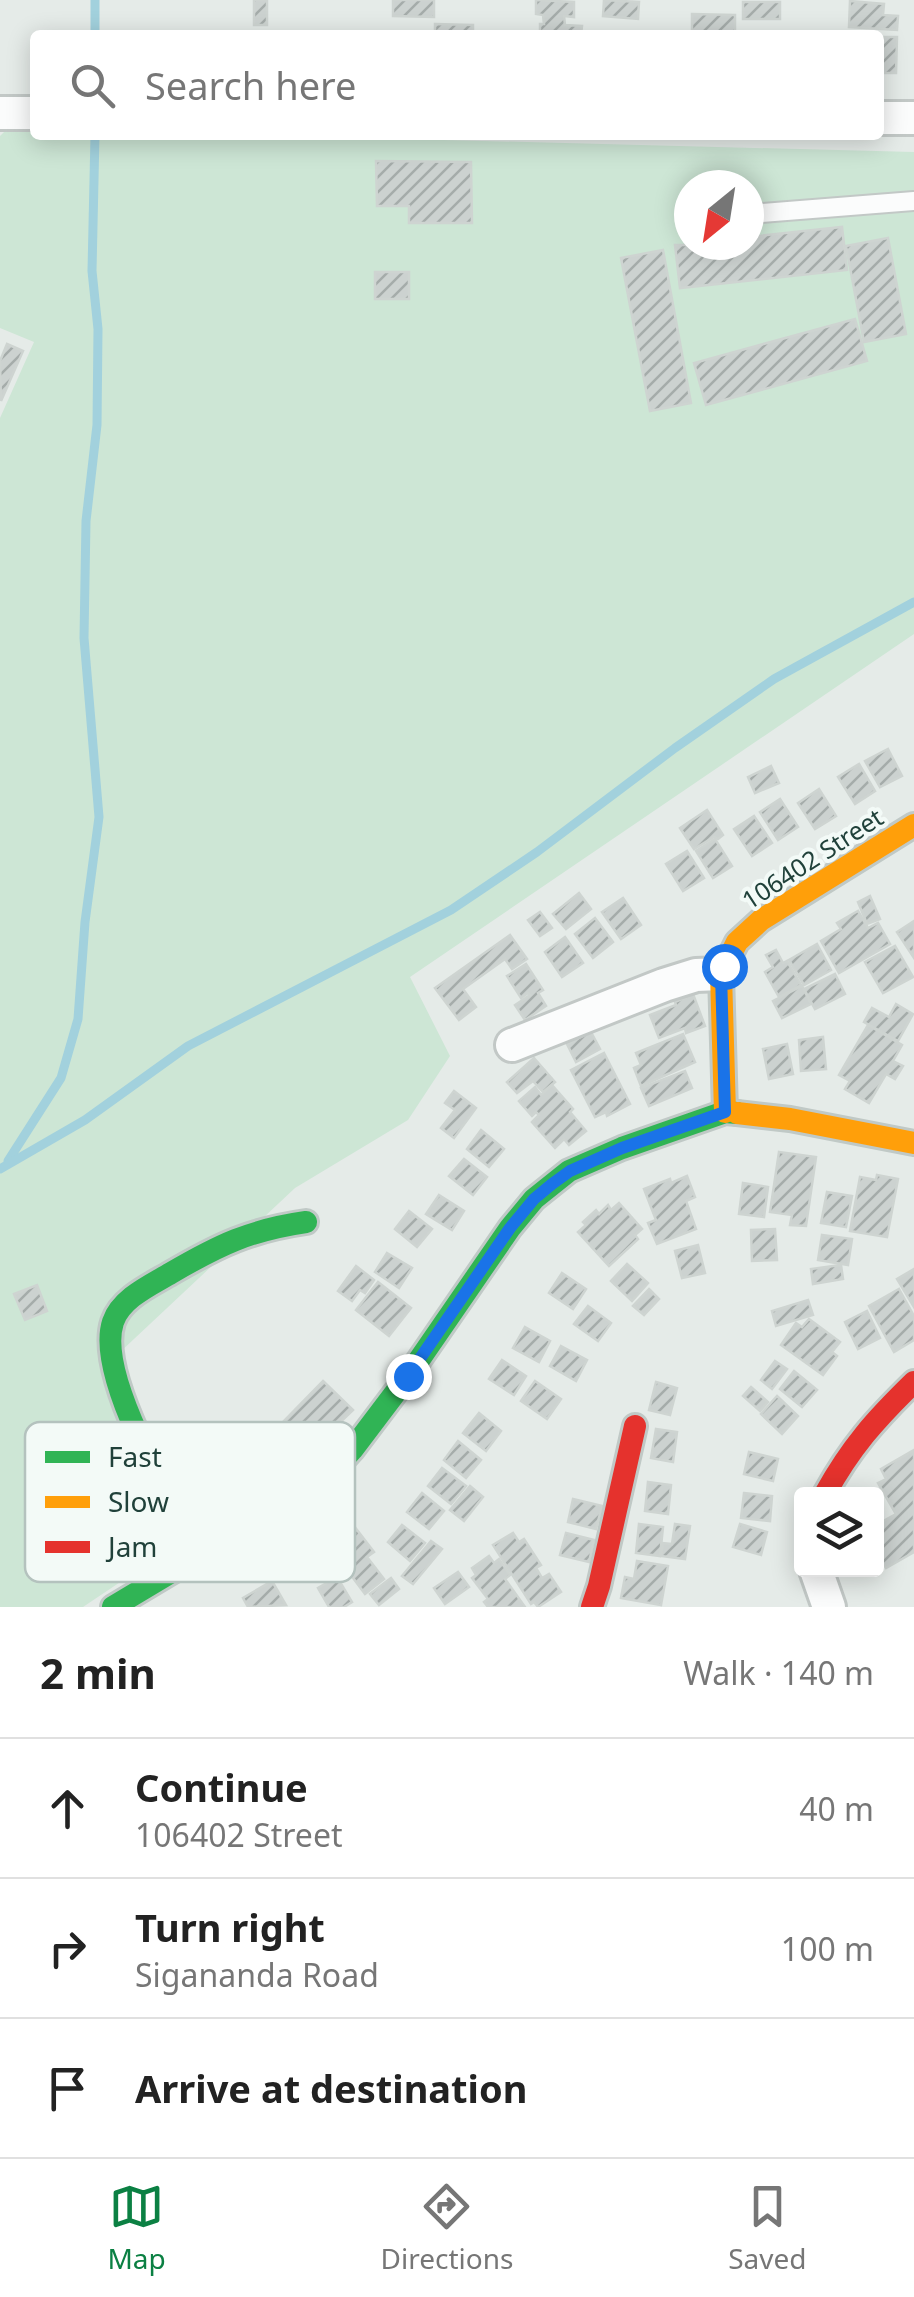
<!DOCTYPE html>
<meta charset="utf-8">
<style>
:root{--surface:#fff;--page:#f6f6f6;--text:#222;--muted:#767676;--line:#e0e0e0;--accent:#0b8043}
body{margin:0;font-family:"Noto Sans",sans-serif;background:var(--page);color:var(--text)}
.controls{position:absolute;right:30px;bottom:30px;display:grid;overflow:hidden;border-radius:10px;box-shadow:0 5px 25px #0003}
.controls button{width:90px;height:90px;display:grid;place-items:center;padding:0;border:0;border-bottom:2px solid var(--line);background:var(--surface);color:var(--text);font:50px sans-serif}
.compass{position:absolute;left:674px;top:170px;width:90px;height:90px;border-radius:50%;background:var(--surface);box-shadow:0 5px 25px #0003;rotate:210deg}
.stop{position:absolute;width:30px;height:30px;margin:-22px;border:8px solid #1a73e8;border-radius:50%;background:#fff}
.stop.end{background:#1a73e8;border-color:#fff;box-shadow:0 2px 10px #0008}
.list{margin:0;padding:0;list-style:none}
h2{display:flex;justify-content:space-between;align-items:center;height:130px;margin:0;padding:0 40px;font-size:42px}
h2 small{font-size:32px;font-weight:400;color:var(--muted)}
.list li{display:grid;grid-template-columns:65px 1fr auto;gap:30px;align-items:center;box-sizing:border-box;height:140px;padding:0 40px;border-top:2px solid var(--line)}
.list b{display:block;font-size:38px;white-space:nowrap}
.list p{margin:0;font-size:32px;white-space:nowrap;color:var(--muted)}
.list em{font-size:32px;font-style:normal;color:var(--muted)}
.icon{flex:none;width:55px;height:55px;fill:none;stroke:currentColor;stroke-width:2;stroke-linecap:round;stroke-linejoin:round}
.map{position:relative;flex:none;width:914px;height:1607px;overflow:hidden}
.search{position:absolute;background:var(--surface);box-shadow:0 5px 25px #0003;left:30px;right:30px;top:30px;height:110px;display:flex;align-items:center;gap:25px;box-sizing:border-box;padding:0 35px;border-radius:10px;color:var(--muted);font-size:38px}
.sheet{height:550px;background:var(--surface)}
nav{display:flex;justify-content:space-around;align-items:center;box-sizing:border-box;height:140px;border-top:2px solid var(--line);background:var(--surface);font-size:28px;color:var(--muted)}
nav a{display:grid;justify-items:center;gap:5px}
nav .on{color:var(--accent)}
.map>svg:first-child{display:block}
.grass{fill:#cde6d5;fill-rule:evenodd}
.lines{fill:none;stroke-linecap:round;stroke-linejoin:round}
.stream{stroke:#a2d1dd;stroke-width:9}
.building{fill:url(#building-hatch);stroke:#ced4d1;stroke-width:2.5}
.lane-casing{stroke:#c2c8c6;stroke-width:22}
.street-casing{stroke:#c2c8c6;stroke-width:38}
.fast-casing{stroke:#c0c9c6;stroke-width:28}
.slow-casing{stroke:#c0c9c6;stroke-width:28}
.jam-casing{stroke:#c0c9c6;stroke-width:28}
.lane{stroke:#fbfcfc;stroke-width:18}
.street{stroke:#fbfcfc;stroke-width:32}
.fast{stroke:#30b455;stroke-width:22}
.slow{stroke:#ff9f0a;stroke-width:22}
.jam{stroke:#e5322d;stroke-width:22}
.route{stroke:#1a73e8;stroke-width:12}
.labels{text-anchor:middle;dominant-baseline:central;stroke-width:8;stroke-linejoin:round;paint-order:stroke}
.street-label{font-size:25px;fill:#20413a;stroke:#f3faf7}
.key{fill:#f3faf7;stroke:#b4c2be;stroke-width:2.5}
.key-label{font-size:28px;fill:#20413a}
</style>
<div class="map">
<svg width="914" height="1607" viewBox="0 0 914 1607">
<defs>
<pattern id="building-hatch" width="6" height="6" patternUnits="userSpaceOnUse" patternTransform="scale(2.5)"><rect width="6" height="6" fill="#ccd2d0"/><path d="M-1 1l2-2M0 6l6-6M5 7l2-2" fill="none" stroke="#a5acaa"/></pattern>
</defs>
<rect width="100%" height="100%" fill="#e5ebe8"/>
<path class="grass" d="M11,125l24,1v9h216l663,17v482l-504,343 40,79 -42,64 -113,68 -193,181 75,175 -94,63h-83v-1189l34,-76 -34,-14v-192zM689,185h60v60h-60z"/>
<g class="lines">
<g class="stream">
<polyline points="95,35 95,0"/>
<polyline points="8,1161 61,1078 78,1019 85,922 99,817 84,638 86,521 97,425 98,329 92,271 95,135"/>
<polyline points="0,1169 85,1120 188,1046 451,910 537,852 675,748 774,679 914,602"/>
</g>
</g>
<g class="building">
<rect x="254" y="0" width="13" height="25"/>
<polygon points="393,0 434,0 434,17 393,16"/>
<polygon points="536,0 574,2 574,17 564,16 565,25 582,26 581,35 540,35 540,24 544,24 543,15 536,14"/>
<polygon points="604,0 639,2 638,19 603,16"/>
<polygon points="850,1 884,4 883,15 898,16 897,30 849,27"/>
<rect x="743" y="2" width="37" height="17"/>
<polygon points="692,14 735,15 735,35 692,35"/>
<polygon points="435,24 473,25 473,35 435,35"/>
<polygon points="882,37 897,37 896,73 879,73 879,40 882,40"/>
<polygon points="376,161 471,162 472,223 409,223 409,206 377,206"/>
<polygon points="842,227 847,270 680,288 675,245 749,245 749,237"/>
<polygon points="888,238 906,334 864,342 846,246"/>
<polygon points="663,250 691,403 650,411 621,258"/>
<rect x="375" y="272" width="34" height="27"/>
<polygon points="855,319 867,361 706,405 694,363"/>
<polygon points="7,344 23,351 1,401 0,361"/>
<polygon points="888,749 902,776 880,787 865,761"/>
<polygon points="859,764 875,791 855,804 838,777"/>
<polygon points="771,766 779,783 755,793 748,777"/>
<polygon points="819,789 836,816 815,829 798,803"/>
<polygon points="780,799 798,827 778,840 760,812"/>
<polygon points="707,810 723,835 718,839 714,837 694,849 680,828"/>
<polygon points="754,816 772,843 752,856 734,829"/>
<polygon points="715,839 732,866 713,878 696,851"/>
<polygon points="687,851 704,878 683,891 666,864"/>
<polygon points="579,893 591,909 566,929 553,914"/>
<polygon points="870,896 880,919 867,924 858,902"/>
<polygon points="623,898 641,925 621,939 602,912"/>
<polygon points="858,911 868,928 878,923 890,944 839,973 821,941 841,929 837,923"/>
<polygon points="540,912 552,928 540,936 528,920"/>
<polygon points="595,918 613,942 593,958 575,934"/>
<polygon points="914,921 914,958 897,932"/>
<polygon points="510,935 527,959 512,969 505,959 463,989 476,1007 459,1020 435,988"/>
<polygon points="565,937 583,963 562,977 545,952"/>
<polygon points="817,944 831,970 804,985 789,960"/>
<polygon points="895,946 913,977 883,993 865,962"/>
<polygon points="776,950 783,963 787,961 801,985 779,997 765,972 773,967 766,955"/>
<polygon points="526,964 543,990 538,993 546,1006 525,1020 515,1005 530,995 528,993 521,998 507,976"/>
<polygon points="835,974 845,994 815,1009 804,989"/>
<polygon points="802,986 811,1004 782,1018 773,1001"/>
<polygon points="693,994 705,1026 686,1033 685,1028 659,1038 650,1015 676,1005 675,1002"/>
<polygon points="896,1004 913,1014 898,1041 864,1022 872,1008 889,1017"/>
<polygon points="868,1025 902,1045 893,1061 903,1066 895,1079 886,1074 869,1103 845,1089 850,1081 839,1075"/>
<polygon points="591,1032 600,1049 576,1062 567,1044"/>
<polygon points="683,1034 695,1062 641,1086 634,1068 641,1065 636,1053"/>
<polygon points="823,1037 826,1069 801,1071 799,1040"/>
<polygon points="787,1044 793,1074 769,1079 763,1049"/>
<polygon points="604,1053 630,1104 607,1116 606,1112 595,1117 571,1070"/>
<polygon points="534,1058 555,1082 543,1092 533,1081 517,1093 507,1082"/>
<polygon points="685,1071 692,1088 649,1106 641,1088"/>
<polygon points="552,1085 573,1109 570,1112 586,1131 569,1145 564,1139 555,1148 532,1122 539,1115 536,1112 532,1116 519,1101 535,1087 541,1095"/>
<polygon points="454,1091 476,1108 454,1138 441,1128 455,1110 445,1103"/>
<polygon points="481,1130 504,1149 489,1167 467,1149"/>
<polygon points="779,1152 816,1157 806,1226 790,1225 792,1215 770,1212"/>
<polygon points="464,1159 487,1177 473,1195 449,1176"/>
<polygon points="877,1175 898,1179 887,1237 850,1231 860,1177 876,1180"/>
<polygon points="687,1176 695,1197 686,1201 696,1229 657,1244 648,1223 656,1220 644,1189 670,1179 671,1183"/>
<polygon points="743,1183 768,1187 764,1217 739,1214"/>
<polygon points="827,1192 852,1196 846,1227 821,1223"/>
<polygon points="439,1195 464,1211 452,1230 426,1214"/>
<polygon points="619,1203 642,1229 635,1235 638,1239 609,1266 578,1232 586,1225 583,1222 596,1210 599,1214 608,1205 611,1210"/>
<polygon points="409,1211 432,1229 417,1247 395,1229"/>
<polygon points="775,1229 777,1260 752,1261 751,1230"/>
<polygon points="822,1235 852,1239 848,1265 818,1260"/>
<polygon points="698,1245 705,1273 682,1278 675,1251"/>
<polygon points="387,1253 412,1268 399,1288 375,1272"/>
<polygon points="627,1264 648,1283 632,1301 611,1281"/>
<polygon points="841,1265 843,1279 813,1284 811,1269"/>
<polygon points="356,1266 374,1280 365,1293 360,1290 352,1301 338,1291"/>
<polygon points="914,1269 914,1307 897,1279"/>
<polygon points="562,1273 586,1289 573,1309 549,1293"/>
<polygon points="378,1282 411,1308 389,1336 356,1310"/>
<polygon points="37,1285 47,1311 25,1320 14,1294"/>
<polygon points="649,1289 659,1299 644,1315 633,1306"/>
<polygon points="899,1289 914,1316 914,1340 894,1352 869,1306"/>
<polygon points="808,1300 813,1315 776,1326 772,1311"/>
<polygon points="588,1306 611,1323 598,1341 574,1324"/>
<polygon points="867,1311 880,1338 858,1349 845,1322"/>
<polygon points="809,1319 840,1342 832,1352 837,1356 823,1375 781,1345 796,1323 802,1327"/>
<polygon points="525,1327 550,1341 539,1362 513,1348"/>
<polygon points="561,1346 587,1360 576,1381 550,1366"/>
<polygon points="502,1360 526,1376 514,1395 489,1379"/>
<polygon points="775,1361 787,1369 772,1389 761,1380"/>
<polygon points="794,1371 817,1390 802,1407 780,1389"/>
<polygon points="323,1381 353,1410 330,1432 322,1425 313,1434 309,1430 300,1439 283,1422"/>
<polygon points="535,1381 561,1399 547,1419 521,1401"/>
<polygon points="656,1382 677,1388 670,1415 649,1410"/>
<polygon points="751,1387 768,1402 760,1411 743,1396"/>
<polygon points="777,1396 798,1416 782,1434 761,1414"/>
<polygon points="479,1413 501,1431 486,1451 463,1433"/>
<polygon points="656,1429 677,1432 673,1462 651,1458"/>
<polygon points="458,1441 481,1460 466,1478 444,1460"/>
<polygon points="914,1450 914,1552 886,1568 876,1551 876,1525 896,1514 878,1483 886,1479 881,1469"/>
<polygon points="749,1452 778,1459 773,1481 744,1474"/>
<polygon points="442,1468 466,1486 451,1504 428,1486"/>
<polygon points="648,1482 671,1485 668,1514 645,1511"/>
<polygon points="470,1486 483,1497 464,1521 450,1510"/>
<polygon points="422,1493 444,1511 429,1529 407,1512"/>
<polygon points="744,1493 772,1496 770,1521 741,1518"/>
<polygon points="573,1499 602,1506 596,1529 568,1522"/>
<polygon points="639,1524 663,1527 660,1556 636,1553"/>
<polygon points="675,1524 690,1526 685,1559 661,1556 663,1543 672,1544"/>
<polygon points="740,1524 767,1532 761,1555 733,1547"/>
<polygon points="402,1525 425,1543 410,1561 388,1542"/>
<polygon points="354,1526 374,1552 367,1557 384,1579 365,1594 333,1551 341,1546 336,1539"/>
<polygon points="513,1533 519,1542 524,1539 541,1565 536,1568 542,1578 549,1574 561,1592 538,1607 534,1602 531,1604 493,1545"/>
<polygon points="566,1533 594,1540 589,1562 560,1555"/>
<polygon points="431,1541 442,1549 413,1584 402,1576"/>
<polygon points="489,1556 494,1563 499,1559 510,1575 505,1579 525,1607 488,1607 484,1602 488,1599 472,1578 476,1575 472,1568"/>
<polygon points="637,1561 668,1566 661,1605 621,1598 625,1577 634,1579"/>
<polygon points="458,1572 469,1587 445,1604 434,1588"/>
<polygon points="337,1577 352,1602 344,1607 329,1607 318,1588"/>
<polygon points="391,1578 399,1589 379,1605 370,1594"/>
<polygon points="272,1581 286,1605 248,1607 243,1598"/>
</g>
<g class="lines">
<g class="lane-casing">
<polyline id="lane" points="749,214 914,201"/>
</g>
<g class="street-casing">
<g id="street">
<polyline points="0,113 35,113"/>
<polyline points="879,118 914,118"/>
<polyline points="512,1045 664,985 696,975 721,974"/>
<polyline points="816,1570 829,1607"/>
</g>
</g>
<g class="fast-casing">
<g id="fast">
<path d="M203,1555c-29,-49 -108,-178 -90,-233 8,-24 38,-37 58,-49 48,-28 79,-43 135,-51"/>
<polyline points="113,1607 325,1480 352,1450 408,1376 510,1228 534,1199 569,1171 622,1148 725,1112 737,1113"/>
</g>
</g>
<g class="slow-casing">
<g id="slow">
<polyline points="725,1112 721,974 737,942 761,920 914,825"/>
<polyline points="737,1113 790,1119 914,1143"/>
</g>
</g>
<g class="jam-casing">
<g id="jam">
<path d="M825,1494c26,-47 50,-74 89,-112"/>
<polyline points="592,1607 599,1586 635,1426"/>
</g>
</g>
<use href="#lane" class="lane"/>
<use href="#street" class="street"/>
<use href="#fast" class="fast"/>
<use href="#slow" class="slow"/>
<use href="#jam" class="jam"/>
</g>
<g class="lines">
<polyline class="route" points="408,1376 510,1228 534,1199 552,1184 570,1171 622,1148 725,1112 721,974 724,966"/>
</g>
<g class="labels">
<g class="street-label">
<text transform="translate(812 858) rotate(-33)">106402 Street</text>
</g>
</g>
<rect x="25" y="1422" width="330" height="160" rx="15" class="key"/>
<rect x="45" y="1451" width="45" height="12" fill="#30b455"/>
<rect x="45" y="1496" width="45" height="12" fill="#ff9f0a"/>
<rect x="45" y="1541" width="45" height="12" fill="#e5322d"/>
<g class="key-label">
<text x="108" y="1467">Fast</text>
<text x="108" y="1512">Slow</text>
<text x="108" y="1557">Jam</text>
</g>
</svg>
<div class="controls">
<button><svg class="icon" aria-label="layers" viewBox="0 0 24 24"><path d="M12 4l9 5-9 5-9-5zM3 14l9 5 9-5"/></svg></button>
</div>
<svg class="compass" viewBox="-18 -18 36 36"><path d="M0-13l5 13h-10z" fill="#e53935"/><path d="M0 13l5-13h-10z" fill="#767676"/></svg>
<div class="stop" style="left:724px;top:966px"></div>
<div class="stop end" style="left:408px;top:1376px"></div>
<div class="search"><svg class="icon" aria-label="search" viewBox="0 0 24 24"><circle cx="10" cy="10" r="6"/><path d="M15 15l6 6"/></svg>Search here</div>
</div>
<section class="sheet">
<h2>2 min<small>Walk · 140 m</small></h2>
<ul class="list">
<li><svg class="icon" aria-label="ahead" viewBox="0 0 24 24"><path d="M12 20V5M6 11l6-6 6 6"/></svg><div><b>Continue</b><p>106402 Street</p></div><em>40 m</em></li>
<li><svg class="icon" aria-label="right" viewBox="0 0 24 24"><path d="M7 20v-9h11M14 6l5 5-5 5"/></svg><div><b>Turn right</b><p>Sigananda Road</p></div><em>100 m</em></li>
<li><svg class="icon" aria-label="arrive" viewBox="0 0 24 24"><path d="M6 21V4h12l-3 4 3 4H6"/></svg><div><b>Arrive at destination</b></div></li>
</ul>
</section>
<nav>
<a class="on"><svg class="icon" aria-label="map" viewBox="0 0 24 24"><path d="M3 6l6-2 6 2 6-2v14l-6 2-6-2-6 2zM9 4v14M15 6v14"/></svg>Map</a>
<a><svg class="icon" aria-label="directions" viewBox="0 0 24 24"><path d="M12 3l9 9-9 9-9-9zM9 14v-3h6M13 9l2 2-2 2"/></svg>Directions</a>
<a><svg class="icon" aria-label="saved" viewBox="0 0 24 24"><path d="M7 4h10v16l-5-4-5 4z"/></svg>Saved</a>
</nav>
